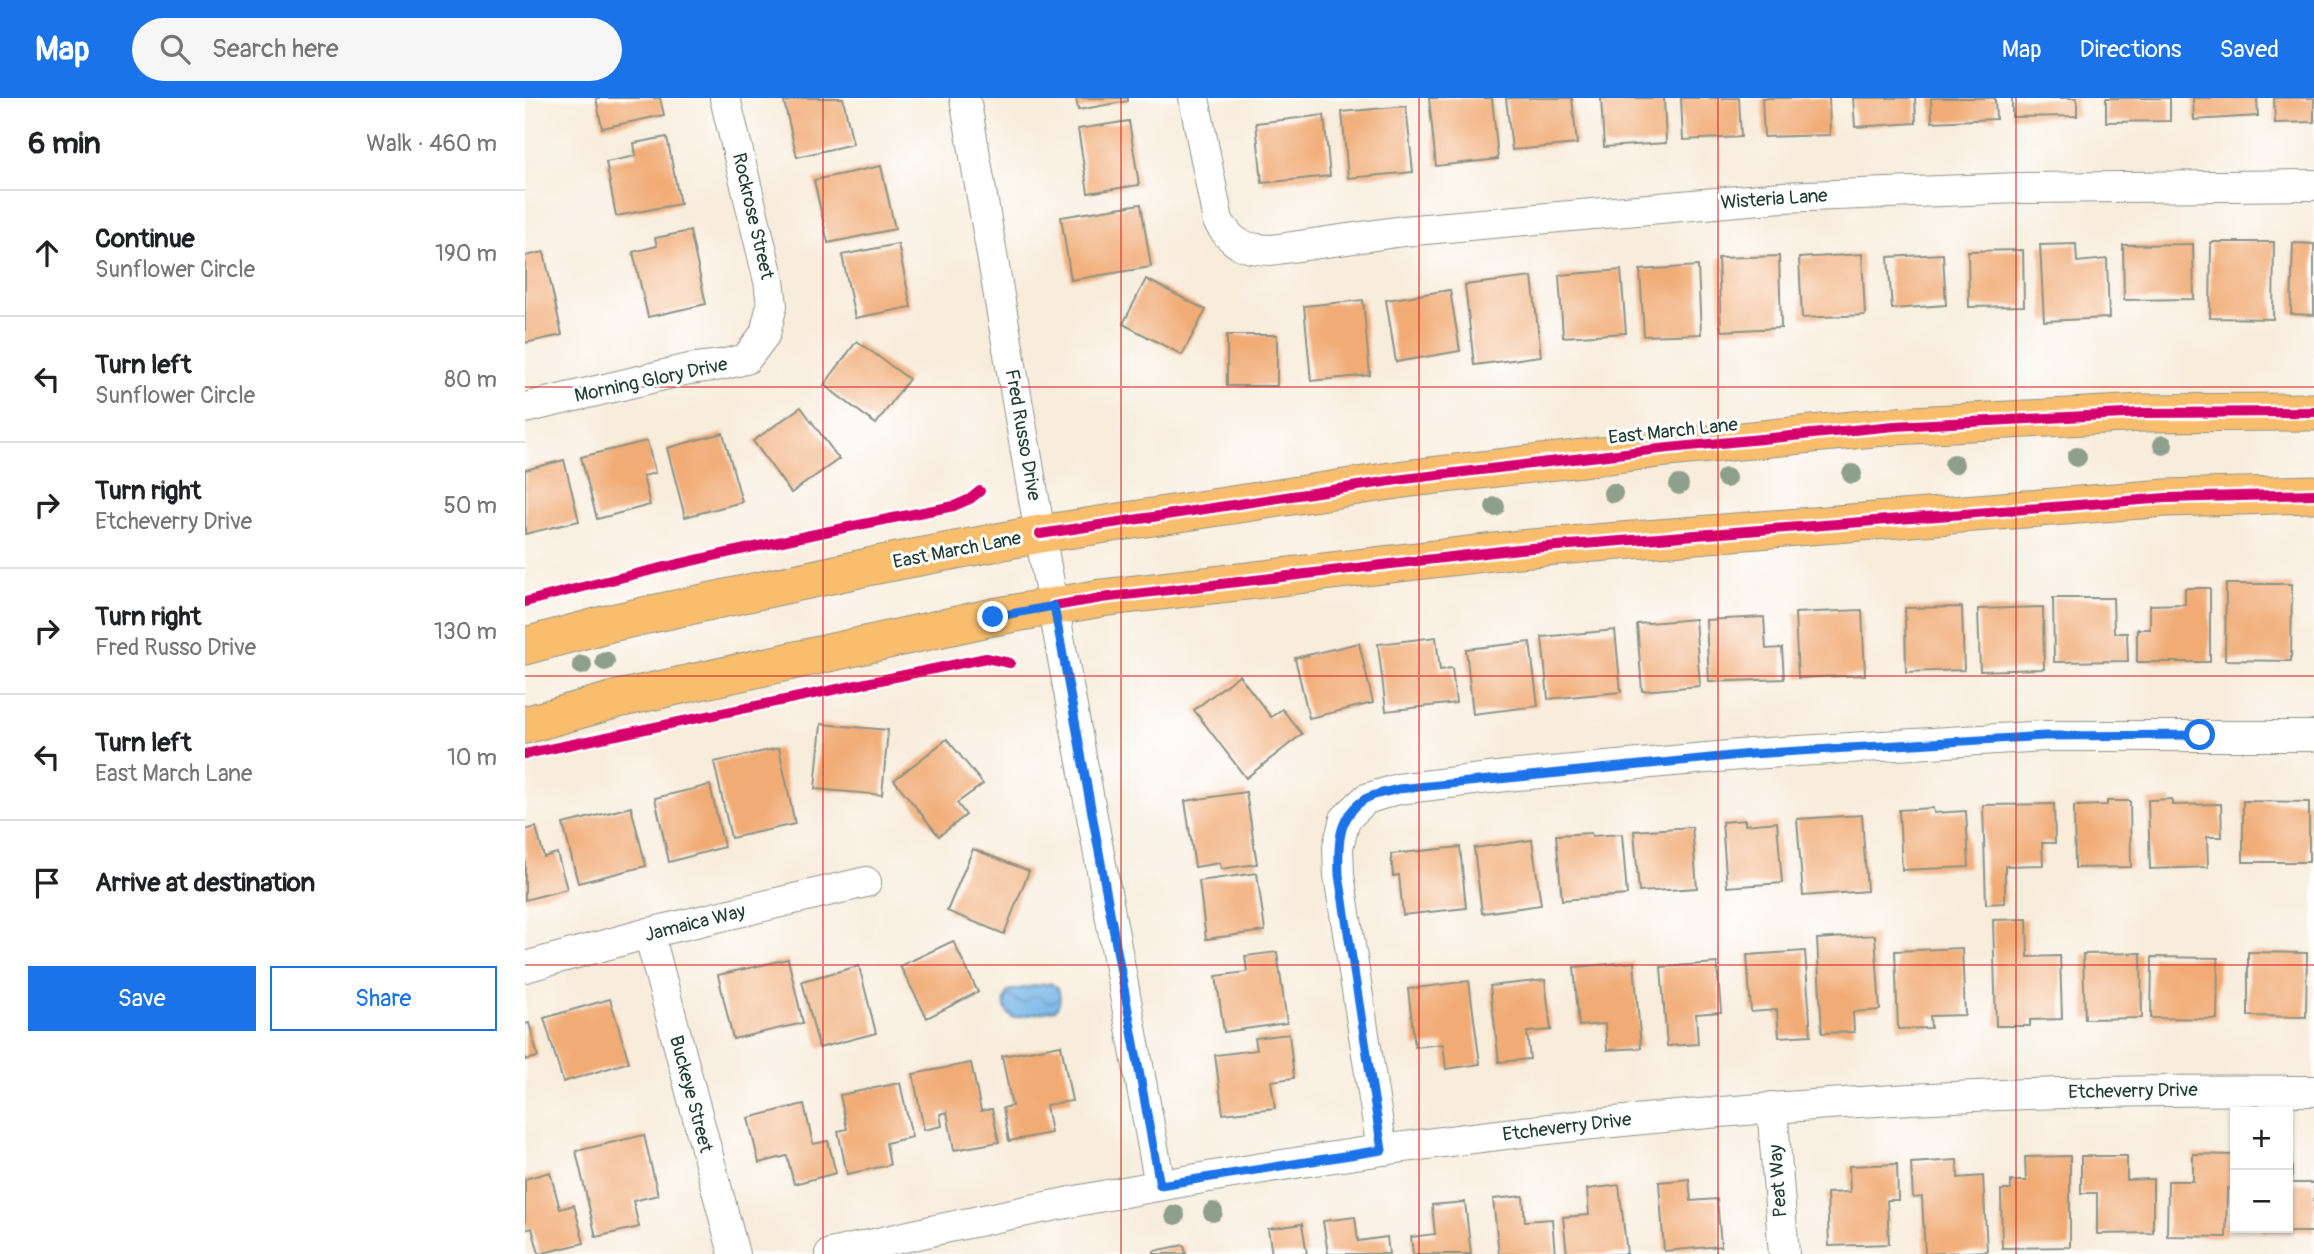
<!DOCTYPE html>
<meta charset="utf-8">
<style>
:root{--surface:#fff;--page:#f6f6f6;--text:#202124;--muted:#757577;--line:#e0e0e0;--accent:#1a73e8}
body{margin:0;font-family:Pangolin,sans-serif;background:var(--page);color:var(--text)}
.controls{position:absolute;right:21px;bottom:21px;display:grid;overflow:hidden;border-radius:0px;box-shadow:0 2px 5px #0004}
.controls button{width:63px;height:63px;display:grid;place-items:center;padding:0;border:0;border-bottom:2px solid var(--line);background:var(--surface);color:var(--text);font:35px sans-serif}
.stop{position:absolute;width:21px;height:21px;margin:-16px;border:5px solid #1a73e8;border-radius:50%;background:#fff}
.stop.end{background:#1a73e8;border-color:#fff;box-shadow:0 2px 7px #0008}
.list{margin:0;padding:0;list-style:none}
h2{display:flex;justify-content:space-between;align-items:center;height:91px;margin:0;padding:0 28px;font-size:30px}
h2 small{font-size:23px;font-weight:400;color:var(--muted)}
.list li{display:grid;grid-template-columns:46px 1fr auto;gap:21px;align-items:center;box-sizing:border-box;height:126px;padding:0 28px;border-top:2px solid var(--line)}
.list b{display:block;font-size:26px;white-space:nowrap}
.list p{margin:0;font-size:23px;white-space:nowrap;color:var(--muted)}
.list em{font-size:23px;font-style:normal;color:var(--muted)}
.actions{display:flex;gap:14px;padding:21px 28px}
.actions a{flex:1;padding:16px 0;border:2px solid var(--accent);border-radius:0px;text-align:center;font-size:24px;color:var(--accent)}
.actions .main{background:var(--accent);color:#fff}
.icon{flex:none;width:38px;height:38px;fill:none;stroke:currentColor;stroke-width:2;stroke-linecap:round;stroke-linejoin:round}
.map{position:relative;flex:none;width:1789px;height:1156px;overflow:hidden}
header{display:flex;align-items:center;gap:42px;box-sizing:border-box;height:98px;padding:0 35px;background:var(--accent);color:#fff}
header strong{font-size:33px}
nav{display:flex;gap:38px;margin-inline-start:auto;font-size:24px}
.search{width:490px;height:63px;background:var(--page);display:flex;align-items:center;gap:18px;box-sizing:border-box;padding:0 24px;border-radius:38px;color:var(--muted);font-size:26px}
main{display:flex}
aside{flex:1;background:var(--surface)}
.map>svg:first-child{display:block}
.water{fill:url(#water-waves);stroke:#4a788e;stroke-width:2}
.building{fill:#f1ac76}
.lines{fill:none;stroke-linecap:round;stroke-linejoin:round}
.minor-casing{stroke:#8c9488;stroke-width:32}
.major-casing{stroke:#8c9488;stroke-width:39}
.minor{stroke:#fff;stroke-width:30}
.major{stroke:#f9be6d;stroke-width:37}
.cycleway-casing{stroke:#fff;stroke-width:15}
.cycleway{stroke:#d6006c;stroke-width:10}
.tree{fill:#8ea08b}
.route{stroke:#1a73e8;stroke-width:9}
.grid{fill:none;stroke:#d62828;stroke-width:2;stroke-opacity:0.55}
.labels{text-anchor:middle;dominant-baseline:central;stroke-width:6;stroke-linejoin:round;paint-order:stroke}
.street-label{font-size:19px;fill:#1f3d34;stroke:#fff}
</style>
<header>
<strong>Map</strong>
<div class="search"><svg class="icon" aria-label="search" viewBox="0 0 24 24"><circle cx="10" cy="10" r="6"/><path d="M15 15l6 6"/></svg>Search here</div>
<nav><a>Map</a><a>Directions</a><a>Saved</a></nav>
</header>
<main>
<aside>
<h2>6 min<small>Walk · 460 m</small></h2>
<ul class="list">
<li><svg class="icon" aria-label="ahead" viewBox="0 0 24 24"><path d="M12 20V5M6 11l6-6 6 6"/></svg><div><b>Continue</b><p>Sunflower Circle</p></div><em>190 m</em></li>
<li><svg class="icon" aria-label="left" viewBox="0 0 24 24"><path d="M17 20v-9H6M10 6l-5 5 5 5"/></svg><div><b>Turn left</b><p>Sunflower Circle</p></div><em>80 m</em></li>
<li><svg class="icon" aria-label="right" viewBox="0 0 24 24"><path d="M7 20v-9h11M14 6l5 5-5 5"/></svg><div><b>Turn right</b><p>Etcheverry Drive</p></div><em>50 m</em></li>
<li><svg class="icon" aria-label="right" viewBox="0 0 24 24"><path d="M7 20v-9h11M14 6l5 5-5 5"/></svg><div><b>Turn right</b><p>Fred Russo Drive</p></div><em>130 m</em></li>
<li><svg class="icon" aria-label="left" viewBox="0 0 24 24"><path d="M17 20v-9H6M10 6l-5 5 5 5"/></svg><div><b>Turn left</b><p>East March Lane</p></div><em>10 m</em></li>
<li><svg class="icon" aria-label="arrive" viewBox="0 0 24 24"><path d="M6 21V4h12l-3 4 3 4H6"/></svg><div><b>Arrive at destination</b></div></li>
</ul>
<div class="actions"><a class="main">Save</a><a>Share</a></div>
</aside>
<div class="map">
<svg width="1789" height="1156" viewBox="0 0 1789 1156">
<defs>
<pattern id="water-waves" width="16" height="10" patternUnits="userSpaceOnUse" patternTransform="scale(1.75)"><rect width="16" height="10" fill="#74b4e8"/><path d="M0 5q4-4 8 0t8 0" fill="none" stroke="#5f94bd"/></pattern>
</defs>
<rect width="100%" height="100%" fill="#fff"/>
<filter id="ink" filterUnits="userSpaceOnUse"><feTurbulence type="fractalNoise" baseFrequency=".0143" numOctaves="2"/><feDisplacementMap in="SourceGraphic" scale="14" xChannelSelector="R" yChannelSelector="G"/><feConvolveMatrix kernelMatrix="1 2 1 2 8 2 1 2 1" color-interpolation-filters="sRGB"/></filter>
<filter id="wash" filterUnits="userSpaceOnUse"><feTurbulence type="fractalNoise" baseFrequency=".00686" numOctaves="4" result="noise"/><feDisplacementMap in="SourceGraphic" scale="28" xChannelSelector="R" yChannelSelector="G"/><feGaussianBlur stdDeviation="1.57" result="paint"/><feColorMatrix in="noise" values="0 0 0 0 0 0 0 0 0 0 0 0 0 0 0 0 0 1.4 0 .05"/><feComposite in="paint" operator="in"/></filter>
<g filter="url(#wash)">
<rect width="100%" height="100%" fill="#f8ecdb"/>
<path class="water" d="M526,885c10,7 12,18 4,27l-43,8c-9,-9 -9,-16 -4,-27z"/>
<g id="blocks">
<g class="building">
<polygon points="71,0 135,0 139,17 77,30"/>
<polygon points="277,0 318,0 328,46 272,59 259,4"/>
<polygon points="551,0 603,0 603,3 553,12"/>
<polygon points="904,0 967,0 973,61 911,68"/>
<polygon points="981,0 1047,0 1052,46 987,52"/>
<polygon points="1076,0 1139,0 1141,45 1079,49"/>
<polygon points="1156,0 1214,0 1216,39 1158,42"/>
<polygon points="1237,0 1304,0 1305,37 1239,39"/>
<polygon points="1328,0 1390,0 1391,25 1330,29"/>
<polygon points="1406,0 1470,0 1471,21 1407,24"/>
<polygon points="1487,0 1552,0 1552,18 1487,19"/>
<polygon points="1581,0 1645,0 1645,23 1581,24"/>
<polygon points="1668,0 1732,0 1733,18 1669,22"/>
<polygon points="1749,0 1789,0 1789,24 1750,25"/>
<polygon points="881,8 888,74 823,80 817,14"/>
<polygon points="799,17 805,78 737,85 731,25"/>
<polygon points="604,23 614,87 563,95 553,31"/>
<polygon points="142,39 155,106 91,118 81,64 111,58 109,45"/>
<polygon points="356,68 370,131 303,145 289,82"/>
<polygon points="616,106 626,169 546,182 536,119"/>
<polygon points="165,133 181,206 123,219 108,154 132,148 130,140"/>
<polygon points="1686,144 1749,144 1748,221 1685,220"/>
<polygon points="1768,145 1789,146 1789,217 1766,216"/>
<polygon points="373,146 386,209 330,220 317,157"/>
<polygon points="1551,146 1552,164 1582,161 1584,220 1519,223 1515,147"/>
<polygon points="1668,146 1669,201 1599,202 1598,147"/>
<polygon points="1498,152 1499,208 1444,209 1443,153"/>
<polygon points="19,154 37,237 0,245 0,158"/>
<polygon points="1337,156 1340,217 1277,220 1274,160"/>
<polygon points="1418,156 1421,207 1367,211 1363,159"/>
<polygon points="1254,158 1256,230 1196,233 1193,160"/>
<polygon points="1173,168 1176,236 1119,238 1115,172"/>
<polygon points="1096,172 1101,235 1038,239 1034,177"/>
<polygon points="1007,179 1016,258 949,267 940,187"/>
<polygon points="621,181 681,212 657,257 598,226"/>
<polygon points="925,192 935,253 871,264 861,202"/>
<polygon points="838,202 845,277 786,283 779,208"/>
<rect x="702" y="237" width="50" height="51"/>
<polygon points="332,243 384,281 351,326 299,287"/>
<polygon points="276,309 314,361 266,395 228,343"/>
<polygon points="198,335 217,404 160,419 142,350"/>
<polygon points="122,343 130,375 118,378 125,407 72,421 56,359"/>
<polygon points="39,362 54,423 0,436 0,372"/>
<polygon points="1701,486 1767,486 1766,563 1700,562"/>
<polygon points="1660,490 1685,490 1685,564 1612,564 1612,531 1625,531 1625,507 1660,506"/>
<polygon points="1528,500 1588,500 1589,535 1602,535 1603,563 1529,564"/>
<polygon points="1437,509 1439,572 1381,574 1380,510"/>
<polygon points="1518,509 1519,571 1455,573 1453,511"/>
<polygon points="1337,512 1340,577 1273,580 1270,515"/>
<polygon points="1239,519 1241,551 1257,550 1259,581 1184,584 1181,522"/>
<polygon points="1170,521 1175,588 1117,593 1112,526"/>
<polygon points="1090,532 1096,594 1023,601 1017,539"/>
<polygon points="911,539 915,572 927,570 931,605 861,613 853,546"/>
<polygon points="1005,544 1013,608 948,616 941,551"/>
<polygon points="834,545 848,605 784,620 770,560"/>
<polygon points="714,577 746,619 757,611 777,636 721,680 669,612"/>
<polygon points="296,626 363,632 357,697 290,691"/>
<polygon points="422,641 458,686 432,705 441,717 414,738 369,682"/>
<polygon points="254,650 270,726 206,740 189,664"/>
<polygon points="185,687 199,749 144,764 130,700"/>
<polygon points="721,694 732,766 696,771 695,765 670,769 660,703"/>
<polygon points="1647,701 1647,707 1696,706 1697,739 1682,739 1683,769 1625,771 1623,702"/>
<polygon points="1582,703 1605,703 1606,769 1550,770 1549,708 1582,707"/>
<polygon points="1718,703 1784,704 1784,764 1718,764"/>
<polygon points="1529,706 1530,745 1517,745 1518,767 1480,768 1480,805 1461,806 1458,707"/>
<polygon points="106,709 121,768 53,785 38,726"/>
<polygon points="1408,710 1409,715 1441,713 1444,769 1377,772 1374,712"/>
<polygon points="1337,717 1342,793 1278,798 1272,721"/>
<polygon points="1220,722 1220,727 1252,724 1257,785 1202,789 1197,724"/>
<polygon points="11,729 19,759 32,755 42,791 0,802 0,732"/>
<polygon points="1167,729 1172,790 1114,794 1109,733"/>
<polygon points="1066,735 1067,738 1097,736 1102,797 1037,802 1031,737"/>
<polygon points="1007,742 1016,807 957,815 949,750"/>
<polygon points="935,749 941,810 878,817 874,777 868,778 866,756"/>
<polygon points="448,751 504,773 479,836 422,813"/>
<polygon points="732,775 740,833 681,841 674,783"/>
<polygon points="1502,821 1503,859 1535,858 1537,921 1505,922 1505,928 1471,928 1468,822"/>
<polygon points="1350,837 1355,912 1328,914 1329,934 1297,935 1292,841"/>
<polygon points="428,843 453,894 402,920 375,868"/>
<polygon points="1437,850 1440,917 1405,918 1406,930 1373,931 1370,853"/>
<polygon points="1280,853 1286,937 1254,939 1252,912 1226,914 1222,857"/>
<polygon points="752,854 762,925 699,934 691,878 722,874 720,858"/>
<polygon points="1723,854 1782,855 1781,919 1723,918"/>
<polygon points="1616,855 1617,920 1560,921 1558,856"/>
<polygon points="1627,859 1693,860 1692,921 1626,920"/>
<polygon points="263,861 278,925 208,941 193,877"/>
<polygon points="1109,864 1116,950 1082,952 1080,926 1054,928 1049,869"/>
<polygon points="1192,865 1196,914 1171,916 1173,946 1142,948 1136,869"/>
<polygon points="334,868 351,935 294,950 277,883"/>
<polygon points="1020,882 1026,932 1002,934 1005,961 974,964 965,888"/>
<polygon points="944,883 955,966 921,971 918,946 890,949 883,891"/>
<polygon points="85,901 104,964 38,984 19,920"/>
<polygon points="4,925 13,959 0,962 0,926"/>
<polygon points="764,936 769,980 746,983 750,1010 698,1016 690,957 732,952 730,940"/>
<polygon points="536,947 547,1003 521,1007 526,1035 484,1043 478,1010 487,1008 477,958"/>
<polygon points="446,965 456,1013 467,1011 474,1044 429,1052 422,1014 415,1016 417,1028 399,1032 388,976"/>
<polygon points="375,985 387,1039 361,1045 365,1067 322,1076 313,1033 322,1031 315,997"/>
<polygon points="279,1006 288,1046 303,1043 311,1075 269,1086 262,1058 234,1065 223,1020"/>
<polygon points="119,1037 133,1097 108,1103 114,1129 71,1139 51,1053"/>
<polygon points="1668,1056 1710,1057 1710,1091 1702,1090 1701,1139 1642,1138 1643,1083 1668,1083"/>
<polygon points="1763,1057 1767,1057 1767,1085 1789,1085 1789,1134 1736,1134 1736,1130 1763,1130"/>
<polygon points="1545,1058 1545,1149 1477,1150 1476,1092 1486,1092 1486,1083 1501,1083 1500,1059"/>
<polygon points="1556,1058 1602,1058 1602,1082 1628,1081 1628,1135 1572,1136 1572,1095 1556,1095"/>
<polygon points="1432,1062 1433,1080 1458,1078 1462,1153 1400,1156 1397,1099 1388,1100 1386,1065"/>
<polygon points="1372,1066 1373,1102 1362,1102 1364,1146 1304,1148 1302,1095 1325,1094 1324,1068"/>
<polygon points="25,1074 35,1111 49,1107 59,1145 14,1156 7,1130 0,1132 0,1081"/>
<polygon points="1164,1081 1166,1103 1192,1101 1196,1148 1139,1153 1134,1084"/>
<polygon points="1094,1087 1102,1156 1042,1156 1038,1119 1064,1117 1062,1091"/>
<polygon points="998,1098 1000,1123 1027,1121 1030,1156 974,1156 968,1101"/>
<polygon points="940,1104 946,1156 888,1156 886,1139 910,1136 907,1107"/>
<polygon points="830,1119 833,1143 862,1139 864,1156 803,1156 798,1123"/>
<polygon points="777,1126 782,1156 747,1156 743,1131"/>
<polygon points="659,1147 661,1156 629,1156 629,1153"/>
</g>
</g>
</g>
<g filter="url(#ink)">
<use href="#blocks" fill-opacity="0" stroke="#8c9488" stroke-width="2"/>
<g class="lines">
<g class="minor-casing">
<g id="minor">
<polyline points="440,0 515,436 635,1087"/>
<path d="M669,0l24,123c15,24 25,28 53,29l132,-19 379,-34 238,-9 294,-3"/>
<polyline points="0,310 164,271 196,267 221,261 240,236 247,207 244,183 200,0"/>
<polyline points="124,835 209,1156"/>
<polyline points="0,869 124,835 341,784"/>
<polyline points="1247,1009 1259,1156"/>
<polyline points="857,1052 814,777 813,749 820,721 841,701 873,691 981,678 1226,656 1520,638 1789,638"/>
<path d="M305,1156c486,-115 985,-169 1484,-163"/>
</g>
</g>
<g class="major-casing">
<g id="major">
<polyline points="0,548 86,525 352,467 515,436 879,381 1134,351 1369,328 1618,315 1789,314"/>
<polyline points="0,627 93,601 468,519 576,500 994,451 1641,400 1789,396"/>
</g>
</g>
<use href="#minor" class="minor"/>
<use href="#major" class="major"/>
<g class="cycleway-casing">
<g id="cycleway">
<polyline points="515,436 879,381 1134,351 1369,328 1618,315 1789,314"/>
<path d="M0,504c142,-38 285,-68 429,-96l16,-7 10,-8"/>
<polyline points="529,508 576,500 994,451 1641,400 1789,396"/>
<polyline points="0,656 461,560 485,565"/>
</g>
</g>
<use href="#cycleway" class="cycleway"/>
</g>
<g class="tree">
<circle cx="1638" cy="347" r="10"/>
<circle cx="1552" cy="359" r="10"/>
<circle cx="1429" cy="366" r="10"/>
<circle cx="1327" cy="376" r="10"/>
<circle cx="1201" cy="380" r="10"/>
<circle cx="1154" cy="387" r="10"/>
<circle cx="1088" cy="395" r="10"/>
<circle cx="970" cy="409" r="10"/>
<circle cx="80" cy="563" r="10"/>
<circle cx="57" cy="567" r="10"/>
<circle cx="688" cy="1114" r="10"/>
<circle cx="650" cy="1117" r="10"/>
</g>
</g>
<g class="lines" filter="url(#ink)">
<path class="route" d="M468,519l61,-11 106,579 222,-35 -43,-275c-1,-30 -2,-58 26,-76 9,-5 23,-7 33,-10l353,-35 294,-18 155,-1"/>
</g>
<path class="grid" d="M298,0v1156M596,0v1156M894,0v1156M1193,0v1156M1491,0v1156M0,289h1789M0,578h1789M0,867h1789"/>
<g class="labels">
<g class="street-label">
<text transform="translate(1249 101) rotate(-4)">Wisteria Lane</text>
<text transform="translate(228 118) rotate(77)">Rockrose Street</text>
<text transform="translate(126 282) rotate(-12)">Morning Glory Drive</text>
<text transform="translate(1148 333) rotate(-6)">East March Lane</text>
<text transform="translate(498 337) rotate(80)">Fred Russo Drive</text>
<text transform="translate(432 452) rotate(-11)">East March Lane</text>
<text transform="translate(170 825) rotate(-14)">Jamaica Way</text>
<text transform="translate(1608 993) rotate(-1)">Etcheverry Drive</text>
<text transform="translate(166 996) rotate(75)">Buckeye Street</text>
<text transform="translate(1042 1029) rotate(-7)">Etcheverry Drive</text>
<text transform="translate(1253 1083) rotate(-94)">Peat Way</text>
</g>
</g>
</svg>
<div class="controls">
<button>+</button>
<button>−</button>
</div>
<div class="stop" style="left:1675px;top:637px"></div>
<div class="stop end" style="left:468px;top:519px"></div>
</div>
</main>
